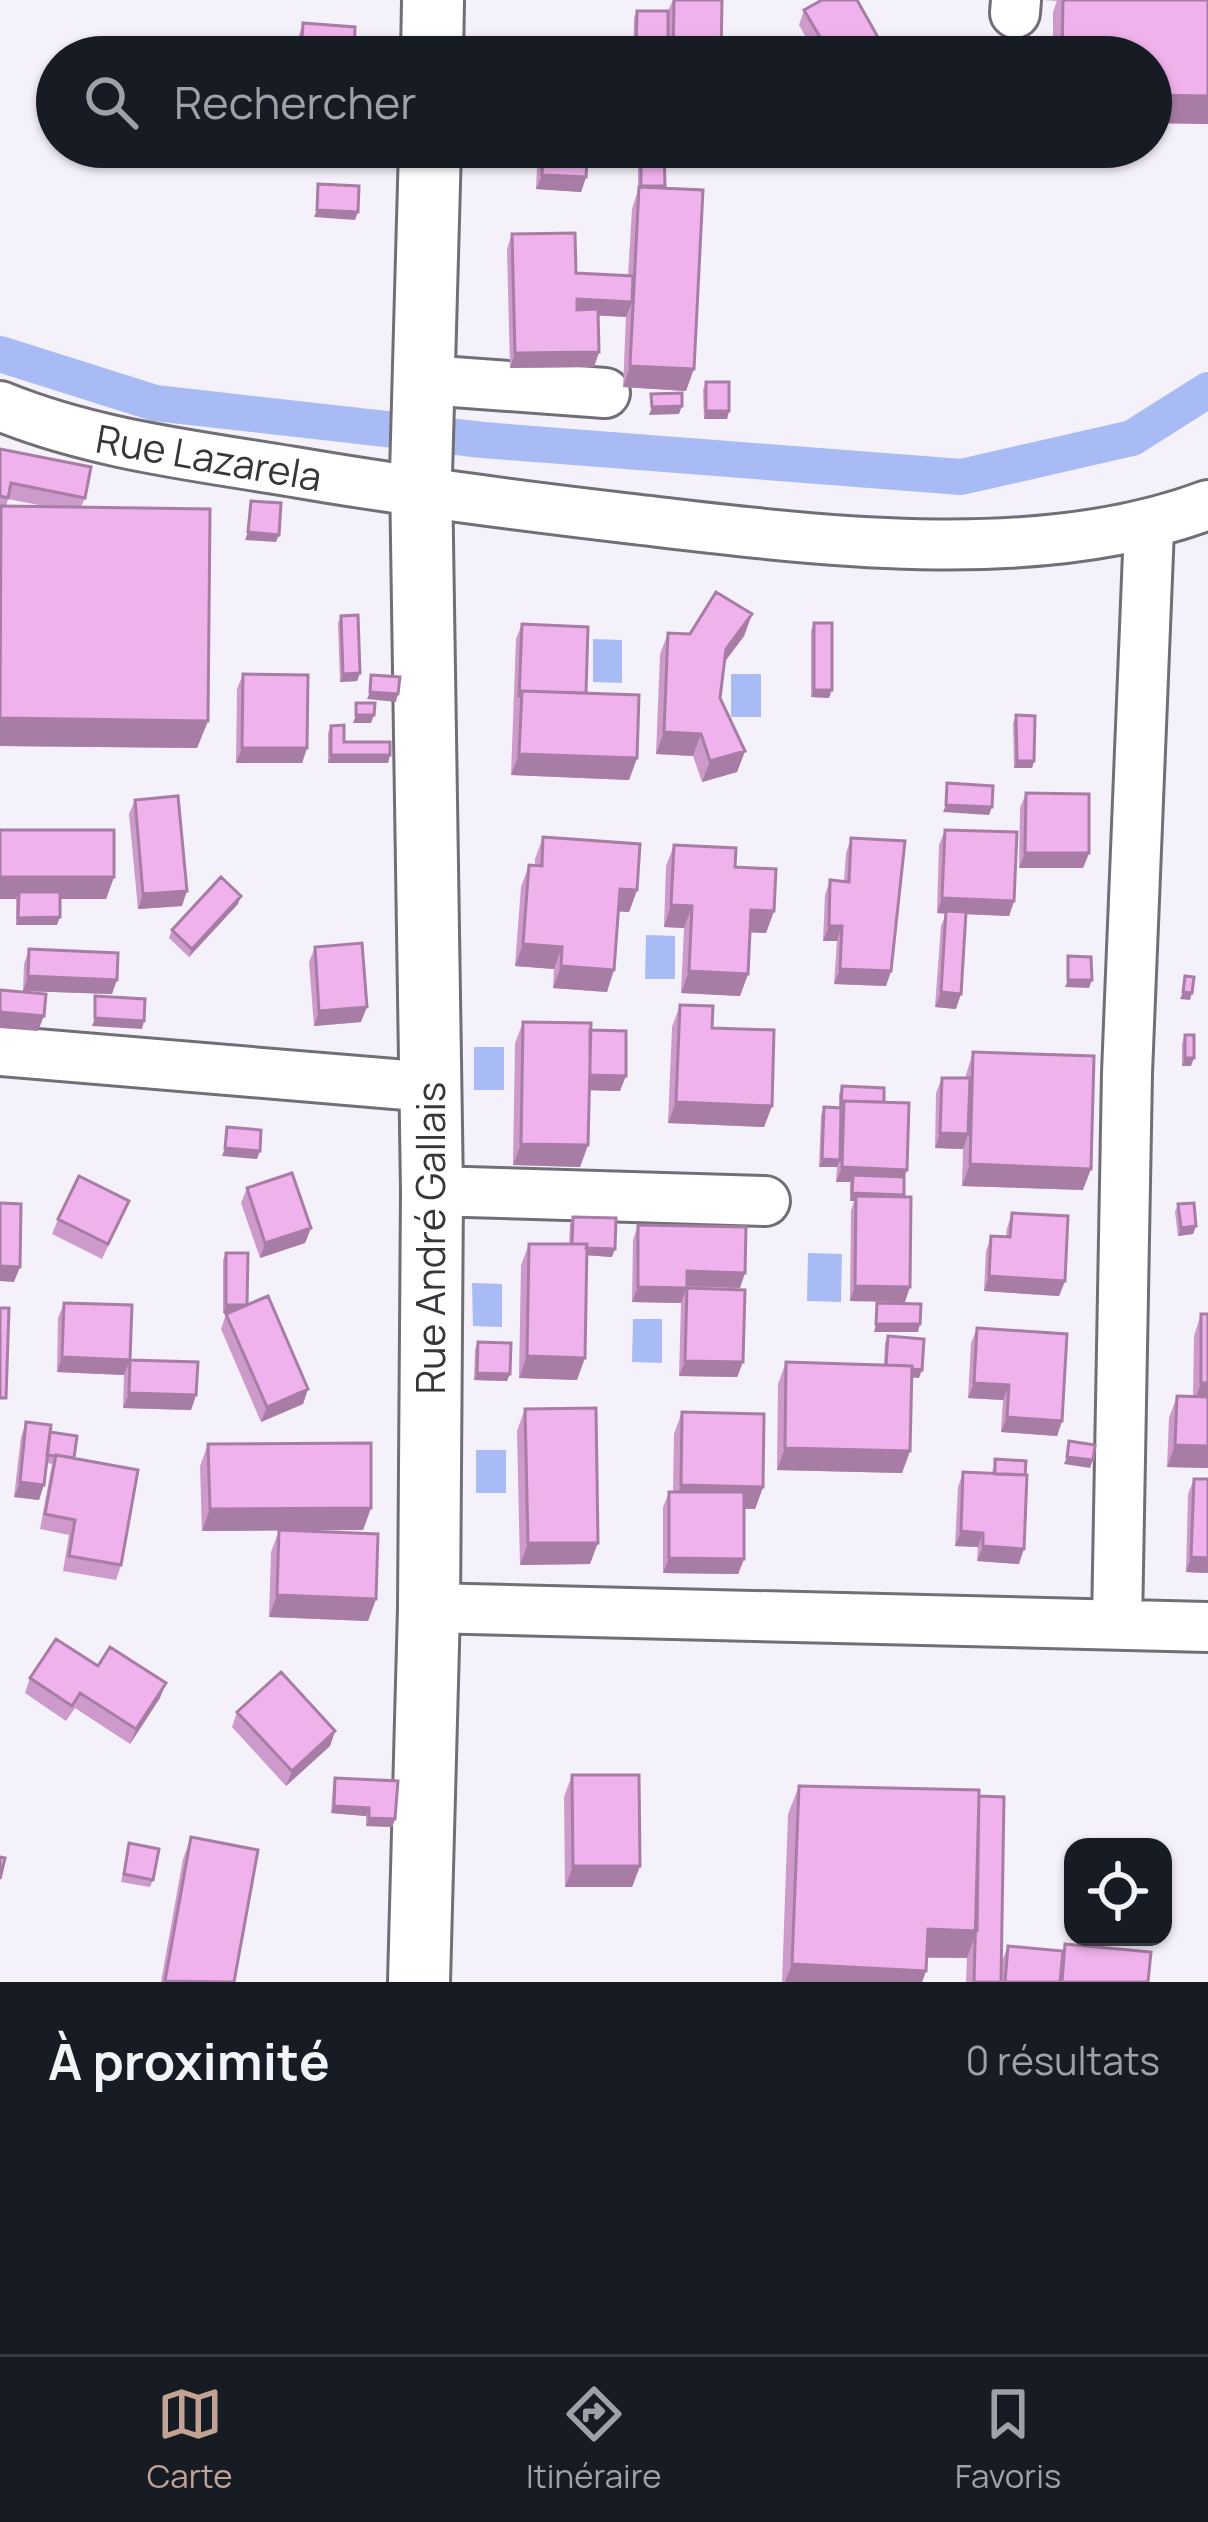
<!DOCTYPE html>
<html lang="fr">
<meta charset="utf-8">
<style>
body{margin:0;font-family:Manrope,sans-serif;background:#20242c;color:#f1f3f6}
.controls{position:absolute;right:36px;bottom:36px;display:grid;overflow:hidden;border-radius:24px;box-shadow:0 3px 9px #0004}
.controls button{width:108px;height:108px;display:grid;place-items:center;padding:0;border:0;border-bottom:3px solid #363941;background:#171b24;color:#f1f3f6;font:60px sans-serif}
.list{margin:0;padding:0;list-style:none}
h2{display:flex;justify-content:space-between;align-items:center;height:156px;margin:0;padding:0 48px;font-size:51px}
h2 small{font-size:39px;font-weight:400;color:#9ea1a6}
.icon{flex:none;width:66px;height:66px;fill:none;stroke:currentColor;stroke-width:2;stroke-linecap:round;stroke-linejoin:round}
.map{position:relative;flex:none;width:1208px;height:1982px;overflow:hidden}
.search{position:absolute;background:#171b24;box-shadow:0 3px 9px #0004;left:36px;right:36px;top:36px;height:132px;display:flex;align-items:center;gap:30px;box-sizing:border-box;padding:0 42px;border-radius:66px;color:#9ea1a6;font-size:45px}
.sheet{height:372px;background:#171b24}
nav{display:flex;justify-content:space-around;align-items:center;box-sizing:border-box;height:168px;border-top:3px solid #363941;background:#171b24;font-size:33px;color:#9ea1a6}
nav a{display:grid;justify-items:center;gap:6px}
nav .on{color:#c1a293}
.map>svg:first-child{display:block}
.water{fill:#a9bbf4}
.lines{fill:none;stroke-linecap:round;stroke-linejoin:round}
.canal{stroke:#a9bbf4;stroke-width:36}
.minor-casing{stroke:#726e75;stroke-width:54}
.major-casing{stroke:#726e75;stroke-width:66}
.minor{stroke:#fff;stroke-width:48}
.major{stroke:#fff;stroke-width:60}
.wall{fill:#ce99cb;fill-rule:evenodd}
.shaded-wall{fill:#a87da5}
.building{fill:#f0b2ec;stroke:#a87da5;stroke-width:3}
.labels{text-anchor:middle;dominant-baseline:central;stroke-width:12;stroke-linejoin:round;paint-order:stroke}
.street-label{font-size:39px;fill:#38363a;stroke:#fff}
</style>
<div class="map">
<svg width="1208" height="1982" viewBox="0 0 1208 1982">
<rect width="100%" height="100%" fill="#f5f1fa"/>
<path class="water" d="M593,639L622,640V683L593,682Z
M731,674H761V717H731Z
M646,935L675,936V979H645Z
M474,1047H504V1090H474Z
M808,1253L842,1254L841,1302L807,1301Z
M472,1283L502,1284V1327L473,1326Z
M633,1319H662V1363L632,1362Z
M476,1450H506V1493H476Z"/>
<g class="lines">
<path class="canal" d="M0,354L155,403L483,440L961,477L1132,438L1208,390"/>
<g class="minor-casing">
<path id="minor" d="M1015,13L1016,0
M426,380L605,393
M0,406C95,445 199,456 300,473C411,492 522,506 633,519C813,540 1036,570 1208,505
M0,1051L430,1087
M432,1191L765,1201
M429,1608L1208,1627
M1117,1624L1127,1073L1149,528"/>
</g>
<g class="major-casing">
<path id="major" d="M432,57L433,0
M419,1982L429,1608L432,1191L421,475L430,147"/>
</g>
<use href="#minor" class="minor"/>
<use href="#major" class="major"/>
</g>
<path class="wall" d="M673,0H722L721,57H665V55H633L634,18L637,11H668Z
M1043,0H1208V124L1151,123V57H1053V12L1057,1Z
M804,10L884,48L881,57H817L799,25Z
M303,23L354,57H297L298,38Z
M538,147H588L586,177L581,192L536,189Z
M640,147L665,186L686,391L623,387L626,317L598,315L599,352L594,367L510,368L507,249L512,234L576,273L628,276L632,209L638,190V152Z
M706,382L729,411L727,419H704L703,390Z
M0,449L85,498L81,507L208,721L197,748L0,746ZM8,499L49,507L6,506Z
M752,614L744,636L724,662L720,698L745,751L737,772L702,782L693,756L656,754L660,654L668,633L690,634Z
M341,616L360,673L357,681L340,682L338,623Z
M814,623L829,698L811,697V631Z
M522,624L586,693L637,758L629,780L511,775L516,639Z
M243,674L307,748L302,763H236L237,689Z
M1016,715L1034,761L1032,768H1014L1013,723Z
M331,726L344,742L390,755L388,763H328V733Z
M1026,793L1089,853L1083,868H1019L1020,808Z
M135,800L182,906L138,909L129,814Z
M0,830L114,877L106,899H60L57,925H16V899H0Z
M945,830L1014,901L1009,916L966,914L956,1009L935,1007L941,926L946,914L937,913L939,845Z
M543,837L637,890L629,912L618,911L607,992L553,988L554,969L515,966L521,887L529,865L535,866V859Z
M851,838L891,971L886,986L834,984L837,941H823L825,895L830,880L844,881L846,853Z
M674,845L735,867L774,911L766,933L750,932L748,974L740,996L681,993L684,928L664,927L666,866Z
M238,904L189,957L169,938L172,930Z
M315,947L361,1022L314,1026L309,962Z
M29,949L112,994L23,991L24,964Z
M680,1005L712,1028L772,1106L764,1127L668,1123L672,1027Z
M523,1022L590,1030L620,1091L589,1090L588,1145L580,1167L513,1165L515,1043Z
M1185,1035L1191,1066H1182V1043Z
M973,1052L1083,1190L962,1186L963,1149L935,1148L936,1093L942,1078H965Z
M842,1086L884,1102L904,1177L905,1302L850,1301L851,1211L854,1201H850V1182H836L837,1167H819L821,1115L824,1107L839,1108V1094Z
M247,1188L311,1228L305,1243L260,1258L241,1203Z
M129,1201L102,1259L52,1234L58,1219Z
M1178,1204L1196,1226L1193,1234L1178,1236L1175,1212Z
M1012,1213L1065,1281L1059,1296L984,1291L986,1251L991,1236H1006L1007,1228Z
M573,1217L612,1257L586,1255L577,1380L519,1378L521,1265L529,1244H569L570,1224Z
M638,1225L740,1288L687,1287L681,1303L632,1302L633,1240Z
M226,1253L247,1305L308,1389L303,1404L261,1422L221,1329L226,1314L230,1313H223V1260Z
M687,1288L743,1362L737,1377L679,1376L681,1303Z
M64,1303L130,1360L196,1395L191,1410L123,1408L124,1375L57,1372L58,1318Z
M1201,1314L1208,1468L1167,1467L1169,1418L1177,1396L1193,1397L1194,1336Z
M977,1328L1062,1421L1057,1436L1001,1432L1003,1400L968,1398L971,1343Z
M888,1336L919,1378L911,1377L910,1451L902,1473L777,1470L778,1384L786,1362L884,1365L885,1343Z
M478,1342L507,1381L474,1380L475,1349Z
M525,1409L590,1564L520,1565L517,1431Z
M682,1412L763,1487L755,1509H744V1559L738,1574L663,1573V1507L669,1492H673L674,1434Z
M26,1422L50,1432L74,1458L121,1565L116,1580L63,1571L69,1535L40,1529L52,1464L47,1463L39,1500L14,1497L21,1437Z
M208,1444L371,1508L363,1530H284L376,1599L368,1621L269,1617L271,1552L279,1530L202,1531L200,1466Z
M995,1459L1019,1564L977,1561L978,1547L955,1546L958,1487L963,1472L992,1473Z
M1194,1479L1208,1573L1186,1572L1188,1494Z
M98,1666L160,1698L130,1744L75,1708L66,1721L25,1693L30,1678Z
M237,1712L335,1731L330,1746L286,1786L232,1727Z
M572,1775L640,1866L632,1887H565L564,1797Z
M335,1778L395,1819L392,1827L366,1826V1816L331,1813L333,1785Z
M799,1786L979,1790L1001,1974L1002,1961L1008,1946L1063,1951L1065,1944L1148,1982H966L967,1958H927L926,1971L922,1982H782L788,1814Z
M191,1837L234,1982H161L183,1859Z
M129,1843L153,1880L150,1887L121,1882Z"/>
<path class="shaded-wall" d="M636,47H668L665,55H633Z
M1151,95L1208,96V124L1151,123Z
M542,175L586,177L581,192L536,189Z
M317,210L358,212L355,220L314,217Z
M577,299L632,302L626,317L571,314Z
M599,352L594,367L510,368L515,353Z
M630,366L694,369L686,391L623,387Z
M682,406L679,414L649,415L652,407Z
M706,411H729L727,419H704Z
M248,532L279,535L276,542L245,540Z
M752,614L744,636L718,671L726,649Z
M360,673L357,681L340,682L343,674Z
M814,690H832L829,698L811,697Z
M370,692L398,694L396,702L367,699Z
M356,715H374L371,723H353Z
M0,718L208,721L197,748L0,746Z
M664,732L701,734L693,756L656,754Z
M242,748H307L302,763H236Z
M745,751L737,772L702,782L710,761Z
M519,754L637,758L629,780L511,775Z
M331,755H390L388,763H328Z
M1017,761H1034L1032,768H1014Z
M946,805L992,807L989,815L943,812Z
M1025,853H1089L1083,868H1019Z
M0,877H114L106,899H19V892L16,899H0Z
M620,889L637,890L629,912L612,911Z
M187,891L182,906L138,909L143,894Z
M241,896L238,904L189,957L192,949Z
M942,898L1014,901L1009,916L937,913Z
M671,905L692,906L684,928L664,927Z
M751,910L774,911L766,933L743,932Z
M60,917L57,925H16L18,918Z
M829,926H842L837,941H823Z
M523,944L562,947L554,969L515,966Z
M561,966L614,970L607,992L553,988Z
M840,969L891,971L886,986L834,984Z
M689,971L748,974L740,996L681,993Z
M28,976L117,980L112,994L23,991Z
M1068,980H1092L1089,988L1065,987Z
M941,992L961,994L956,1009L935,1007Z
M1183,992L1192,993L1190,1000L1180,999Z
M367,1007L361,1022L314,1026L319,1011Z
M0,1012L44,1016L38,1031L0,1028Z
M95,1018L144,1021L142,1029L92,1026Z
M1185,1058H1194L1191,1066H1182Z
M587,1075L626,1076L620,1091L582,1090Z
M676,1102L772,1106L764,1127L668,1123Z
M940,1133L968,1134L963,1149L935,1148Z
M521,1144L588,1145L580,1167L513,1165Z
M225,1148L260,1151L257,1159L222,1156Z
M822,1159L840,1160L837,1167H819Z
M970,1164L1091,1169L1083,1190L962,1186Z
M842,1167L907,1170L902,1185L853,1175L850,1182H836Z
M852,1193L904,1195L901,1203L856,1196L854,1201H850Z
M1196,1226L1193,1234L1178,1236L1181,1228Z
M311,1228L305,1243L260,1258L265,1243Z
M572,1247L615,1249L612,1257L569,1254Z
M0,1266L20,1267L14,1282L0,1281Z
M687,1271L745,1273L740,1288L681,1286Z
M989,1276L1065,1281L1059,1296L984,1291Z
M855,1286L910,1287L905,1302L850,1301Z
M638,1287L687,1288L681,1303L632,1302Z
M226,1305H247L245,1313H223Z
M876,1324H920L918,1332H874Z
M527,1356L585,1358L577,1380L519,1378Z
M62,1357L130,1360L124,1375L57,1372Z
M685,1361L743,1362L737,1377L679,1376Z
M886,1366L922,1370L919,1378L883,1374Z
M477,1373L510,1374L507,1381L474,1380Z
M974,1383L1009,1385L1003,1400L968,1398Z
M1201,1383H1208V1405H1193Z
M308,1389L303,1404L261,1422L267,1407Z
M129,1393L196,1395L191,1410L123,1408Z
M1007,1417L1062,1421L1057,1436L1001,1432Z
M1175,1445L1208,1446V1468L1167,1467Z
M785,1448L910,1451L902,1473L777,1470Z
M1067,1457L1093,1460L1090,1468L1064,1464Z
M20,1482L44,1485L39,1500L14,1497Z
M681,1485L763,1487L755,1509L673,1507Z
M371,1508L363,1530L202,1531L210,1509Z
M961,1531L983,1533L978,1547L955,1546Z
M528,1543H598L590,1564L520,1565Z
M983,1546L1024,1549L1019,1564L977,1561Z
M1191,1557L1208,1558V1573L1186,1572Z
M669,1558L744,1559L738,1574L663,1573Z
M277,1595L376,1599L368,1621L269,1617Z
M166,1683L160,1698L130,1744L136,1729Z
M335,1731L330,1746L286,1786L292,1771Z
M334,1806L369,1808L366,1816L331,1813Z
M369,1818L395,1819L392,1827L366,1826Z
M573,1866H640L632,1887H565Z
M928,1929L977,1931L967,1958L918,1957Z
M792,1964L926,1971L922,1982H785Z"/>
<path class="building" d="M674,0H722L721,57H673Z
M822,0H857L884,48L869,57H832L804,10Z
M1063,0H1208V96L1151,95V57H1062Z
M637,11H668V47H636Z
M303,23L355,27L354,57H301Z
M543,147H588L586,177L542,175Z
M641,147H664L665,186H641Z
M318,184L359,186L358,212L317,210Z
M639,187L703,190L694,369L630,366Z
M575,233L576,273L633,276L632,302L577,299V310L598,309L599,352L515,353L512,234Z
M706,382H729V411H706Z
M682,393V406L652,407L651,394Z
M0,449L91,467L85,498L11,483L8,498L0,496Z
M251,501L281,503L279,535L248,532Z
M1,506L210,509L208,721L0,718Z
M716,592L752,614L726,649L720,698L745,751L710,761L701,734L664,732L668,633L690,634Z
M358,615L360,673L343,674L341,616Z
M814,623H832V690H814Z
M522,624L588,627L586,693L522,691L519,697Z
M243,674L308,675L307,748H242Z
M371,675L400,677L398,694L370,692Z
M522,691L639,695L637,758L519,754Z
M356,703H375L374,715H356Z
M1016,715L1035,716L1034,761H1017Z
M344,725V742H390V755H331V726Z
M947,783L993,786L992,807L946,805Z
M1026,793L1089,794V853H1025Z
M178,796L187,891L143,894L135,800Z
M0,830H114V877H0Z
M945,830L1017,832L1014,901L942,898Z
M543,837L640,844L637,890L620,889L614,970L561,966L562,947L523,944L529,865L542,866Z
M851,838L905,841L891,971L840,969L842,926H829L830,880L849,882Z
M674,845L736,848L735,867L776,869L774,911L751,910L748,974L689,971L692,906L671,905Z
M221,877L241,896L192,949L172,930Z
M19,892H60V917L18,918Z
M946,911L966,912L961,994L941,992Z
M362,943L367,1007L319,1011L315,947Z
M29,949L118,953L117,980L28,976Z
M1068,956L1091,957L1092,980H1068Z
M1185,976L1194,977L1192,993L1183,992Z
M0,990L46,994L44,1016L0,1012Z
M95,996L145,999L144,1021L95,1018Z
M680,1005L713,1006L712,1028L774,1030L772,1106L676,1102Z
M523,1022L591,1023L588,1145L521,1144Z
M590,1030L626,1031V1076L590,1075Z
M1185,1035H1194V1058H1185Z
M973,1052L1094,1056L1091,1169L970,1164Z
M942,1078H970L968,1134L940,1133Z
M842,1086L884,1088V1102L844,1101L841,1108Z
M844,1101L909,1103L907,1170L842,1167Z
M824,1107L841,1108L840,1160L822,1159Z
M227,1127L261,1130L260,1151L225,1148Z
M292,1173L311,1228L265,1243L247,1188Z
M853,1175L904,1177V1195L852,1193Z
M79,1176L129,1201L108,1244L58,1219Z
M856,1196L911,1197L910,1287L855,1286Z
M0,1203L21,1204L20,1267L0,1266Z
M1194,1203L1196,1226L1181,1228L1178,1204Z
M1012,1213L1068,1216L1065,1281L989,1276L991,1236L1010,1237Z
M573,1217L616,1218L615,1249L586,1248L587,1244H572Z
M638,1225L746,1227L745,1273L687,1271V1288L638,1287Z
M529,1244H587L585,1358L527,1356Z
M226,1253H248L247,1305H226Z
M687,1288L745,1290L743,1362L685,1361Z
M268,1296L308,1389L267,1407L226,1314Z
M64,1303L132,1305L130,1360L198,1362L196,1395L129,1393L130,1360L62,1357Z
M877,1303L921,1304L920,1324H876Z
M0,1308H9L6,1398H0Z
M1201,1314H1208V1383H1201Z
M977,1328L1067,1334L1062,1421L1007,1417L1009,1385L974,1383Z
M888,1336L924,1339L922,1370L912,1369V1366L886,1365Z
M478,1342L511,1343L510,1374L477,1373Z
M786,1362L912,1366L910,1451L785,1448Z
M1177,1396L1208,1397V1446L1175,1445Z
M596,1408L598,1543H528L525,1409Z
M682,1412L764,1414L763,1487L681,1485Z
M26,1422L51,1425L44,1485L20,1482Z
M50,1432L77,1436L74,1458L56,1455L55,1456L47,1455Z
M1069,1441L1095,1445L1093,1460L1067,1457Z
M371,1443V1508L210,1509L208,1444Z
M56,1455L138,1470L121,1565L69,1556L75,1520L45,1514Z
M995,1459L1026,1461L1025,1475L995,1474Z
M963,1472L1027,1475L1024,1549L983,1546V1533L961,1531Z
M1194,1479H1208V1558L1191,1557Z
M669,1492H744V1559L669,1558Z
M279,1530L378,1534L376,1599L277,1595Z
M56,1639L98,1666L110,1647L166,1683L136,1729L80,1693L72,1706L30,1678Z
M281,1672L335,1731L292,1771L237,1712Z
M572,1775H639L640,1866H573Z
M335,1778L398,1781L395,1819L369,1818V1808L334,1806Z
M799,1786L979,1790L977,1931L928,1929L926,1971L792,1964Z
M979,1796L1004,1797L1001,1982H974Z
M191,1837L258,1850L234,1982L165,1981Z
M129,1843L159,1849L153,1880L124,1874Z
M0,1857L5,1858L0,1879Z
M1065,1944L1151,1952L1148,1982H1062Z
M1008,1946L1063,1951L1060,1982H1005Z"/>
<g class="labels">
<g class="street-label">
<text transform="translate(209 457) rotate(10)">Rue Lazarela</text>
<text transform="translate(430 1238) rotate(-90)">Rue André Gallais</text>
</g>
</g>
</svg>
<div class="controls">
<button><svg class="icon" aria-label="locate" viewBox="0 0 24 24"><circle cx="12" cy="12" r="6"/><path d="M12 2v4M12 18v4M2 12h4M18 12h4"/></svg></button>
</div>
<div class="search"><svg class="icon" aria-label="search" viewBox="0 0 24 24"><circle cx="10" cy="10" r="6"/><path d="M15 15l6 6"/></svg>Rechercher</div>
</div>
<section class="sheet">
<h2>À proximité<small>0 résultats</small></h2>
<ul class="list">
</ul>
</section>
<nav>
<a class="on"><svg class="icon" aria-label="map" viewBox="0 0 24 24"><path d="M3 6l6-2 6 2 6-2v14l-6 2-6-2-6 2zM9 4v14M15 6v14"/></svg>Carte</a>
<a><svg class="icon" aria-label="directions" viewBox="0 0 24 24"><path d="M12 3l9 9-9 9-9-9zM9 14v-3h6M13 9l2 2-2 2"/></svg>Itinéraire</a>
<a><svg class="icon" aria-label="saved" viewBox="0 0 24 24"><path d="M7 4h10v16l-5-4-5 4z"/></svg>Favoris</a>
</nav>
